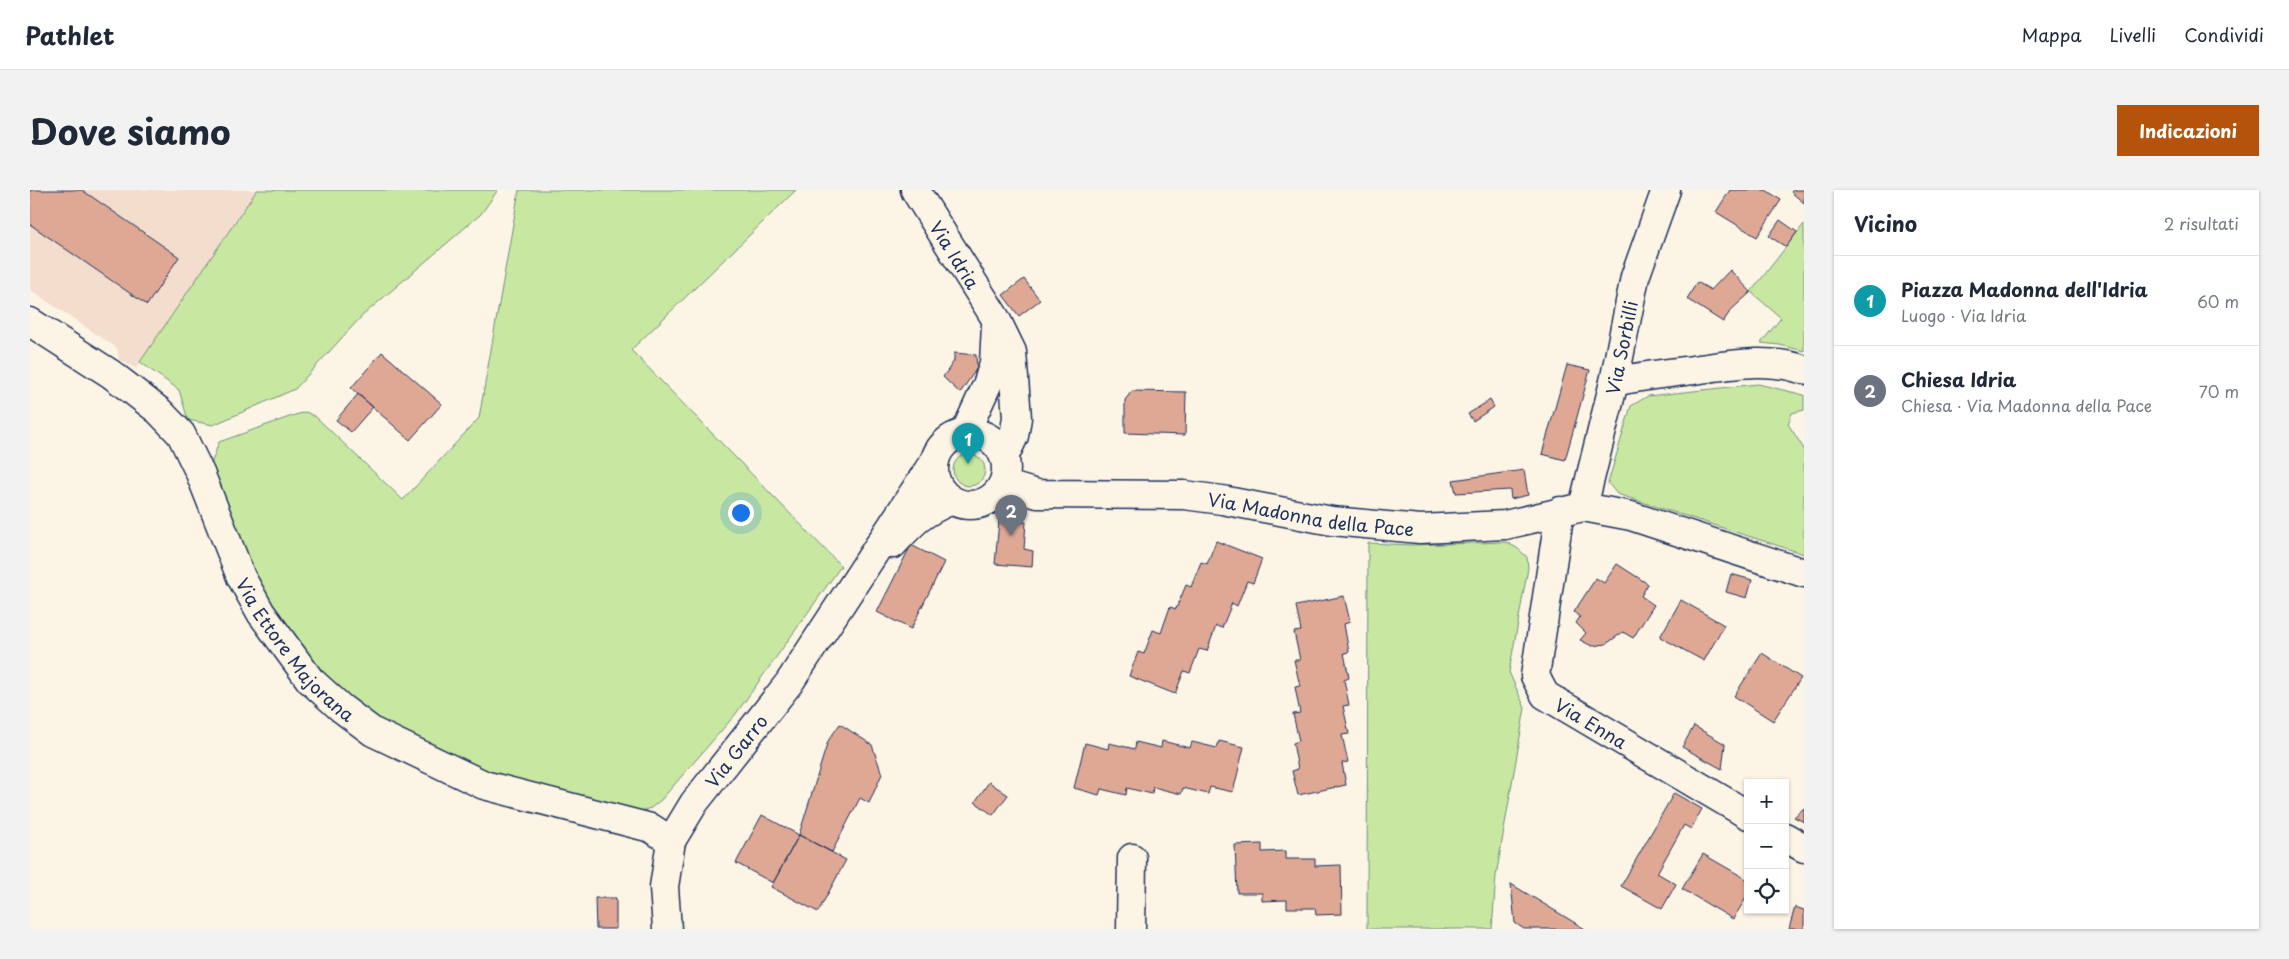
<!DOCTYPE html>
<html lang="it">
<meta charset="utf-8">
<style>
body{margin:0;font-family:"Playpen Sans",sans-serif;background:#f2f2f3;color:#1f2937}
.controls{position:absolute;right:15px;bottom:15px;display:grid;overflow:hidden;border-radius:0px;box-shadow:0 1px 4px #0004}
.controls button{width:45px;height:45px;display:grid;place-items:center;padding:0;border:0;border-bottom:1px solid #e0e1e3;background:#fff;color:#1f2937;font:25px sans-serif}
.you{position:absolute;left:710px;top:322px;width:18px;height:18px;margin:-12px;border:4px solid #fff;border-radius:50%;background:#1a73e8;box-shadow:0 0 0 8px #1a73e833}
.badge{display:grid;place-items:center;width:32px;height:32px;border-radius:50%;background:#b45309;color:#fff;font-size:16px;font-weight:700}
.pin{position:absolute;translate:-50% -41px;filter:drop-shadow(0 1px 2px #0008)}
.pin::after{content:'';position:absolute;top:26px;width:18px;height:15px;background:inherit;clip-path:polygon(0 0,100% 0,50% 100%)}
.list{margin:0;padding:0;list-style:none}
h2{display:flex;justify-content:space-between;align-items:center;height:65px;margin:0;padding:0 20px;font-size:21px}
h2 small{font-size:16px;font-weight:400;color:#747a83}
.list li{display:grid;grid-template-columns:32px 1fr auto;gap:15px;align-items:center;box-sizing:border-box;height:90px;padding:0 20px;border-top:1px solid #e0e1e3}
.list b{display:block;font-size:19px;white-space:nowrap}
.list p{margin:0;font-size:16px;white-space:nowrap;color:#747a83}
.list em{font-size:16px;font-style:normal;color:#747a83}
.icon{flex:none;width:28px;height:28px;fill:none;stroke:currentColor;stroke-width:2;stroke-linecap:round;stroke-linejoin:round}
.map{position:relative;flex:none;width:1774px;height:739px;overflow:hidden;border-radius:0px}
header{display:flex;align-items:center;gap:30px;box-sizing:border-box;height:70px;padding:0 25px;background:#fff;border-bottom:1px solid #e0e1e3}
header strong{font-size:24px}
nav{display:flex;gap:28px;margin-inline-start:auto;font-size:18px}
.intro{display:flex;align-items:center;justify-content:space-between;box-sizing:border-box;height:120px;padding:0 30px}
h1{margin:0;font-size:35px}
.button{padding:12px 22px;border-radius:0px;background:#b45309;color:#fff;font-size:18px;font-weight:700}
main{display:flex;gap:30px;padding:0 30px}
aside{flex:1;background:#fff;border-radius:0px;box-shadow:0 1px 4px #0004}
.map>svg:first-child{display:block}
.built{fill:#f3decd}
.green{fill:#c8e8a1;stroke:#728c80}
.building{fill:#dfa895;stroke:#1b2f5e}
.lines{fill:none;stroke-linecap:round;stroke-linejoin:round}
.street-casing{stroke:#1b2f5e;stroke-width:31}
.street{stroke:#fcf5e5;stroke-width:28}
.labels{text-anchor:middle;dominant-baseline:central;stroke-width:5;stroke-linejoin:round;paint-order:stroke}
.street-label{font-size:18px;fill:#1b2f5e;stroke:#fcf5e5}
</style>
<header>
<strong>Pathlet</strong>
<nav><a>Mappa</a><a>Livelli</a><a>Condividi</a></nav>
</header>
<div class="intro"><h1>Dove siamo</h1><a class="button">Indicazioni</a></div>
<main>
<div class="map">
<svg width="1774" height="739" viewBox="0 0 1774 739">
<rect width="100%" height="100%" fill="#fcf5e5"/>
<filter id="ink" filterUnits="userSpaceOnUse"><feTurbulence type="fractalNoise" baseFrequency=".02" numOctaves="2"/><feDisplacementMap in="SourceGraphic" scale="10" xChannelSelector="R" yChannelSelector="G"/><feConvolveMatrix kernelMatrix="1 2 1 2 8 2 1 2 1" color-interpolation-filters="sRGB"/></filter>
<g filter="url(#ink)">
<path class="built" d="M0,0H227L106,179L89,169L87,158L0,100Z"/>
<path class="green" d="M227,0H468L451,24L332,126L265,199L183,235L158,230L149,200L110,172Z
M489,0H766L601,160L811,376L705,525L631,610L621,618L610,621L475,592L333,522L282,477L232,402L180,277L189,252L265,225L276,222L286,227L373,310L449,228Z
M1774,34V161L1750,155L1731,153L1751,128L1721,102Z
M1728,194L1774,205V220L1762,223L1758,234L1774,259V364L1587,304L1578,293L1601,216L1618,206Z
M923 280a16 16 0 1 1 32 0a16 16 0 1 1-32 0Z
M1476,352L1487,358L1497,367L1498,378L1479,482L1495,518L1466,686L1462,739H1337L1338,353L1380,355Z"/>
<path class="building" d="M0,0H52L149,67L117,115L1,35L0,36Z
M1700,0H1736L1751,10L1727,47L1686,22Z
M1763,0H1774V13L1761,2Z
M1750,30L1767,42L1756,57L1739,46Z
M1700,80L1721,102L1701,120L1693,132L1657,109L1667,92L1681,100Z
M994,89L1010,110L989,126L973,105Z
M352,162L412,214L380,250L321,198Z
M924,163L946,165L947,178L930,203L913,187L924,171Z
M1537,175L1560,180L1535,270L1512,264Z
M1102,201L1156,202L1155,245L1095,243V210Z
M328,204L343,217L321,242L306,230Z
M1460,210L1464,217L1443,231L1438,224Z
M1494,280L1498,305L1481,309L1480,300L1426,303L1423,290Z
M969,331L996,332L994,359L1003,361L1002,377L965,374Z
M1186,351L1232,369L1223,393L1217,391L1207,416L1202,413L1192,438L1186,436L1177,461L1169,459L1160,483L1154,481L1145,504L1099,486L1108,462L1114,464L1123,440L1131,443L1140,417L1146,419L1156,395L1161,397L1171,372L1177,374Z
M881,355L914,372L881,439L847,422Z
M1587,374L1618,394L1611,406L1624,415L1603,448L1593,442L1576,454L1562,456L1550,450L1556,443L1546,433L1550,427L1544,422L1566,388L1574,393Z
M1701,384L1722,390L1717,408L1696,402Z
M1314,406L1320,432L1314,434L1319,462L1314,463L1319,488L1314,490L1319,515L1313,516L1319,544L1312,545L1318,572L1312,573L1316,595L1268,605L1262,581L1268,579L1263,553L1269,551L1263,524L1270,523L1265,497L1270,496L1264,470H1270L1264,442L1271,441L1266,416Z
M1651,410L1694,435L1674,471L1630,447Z
M1732,463L1771,488L1743,531L1704,506Z
M810,534L842,555L852,584L839,613L830,608L802,662L769,645L798,551Z
M1664,536L1695,554L1692,579L1652,557Z
M1132,551L1160,558L1162,552L1187,558L1189,551L1214,557L1203,602L1180,597L1178,604L1153,598L1151,604L1123,597L1122,604L1097,598L1096,605L1071,599L1069,605L1044,598L1055,553L1078,559L1079,553L1105,559L1106,552L1131,558Z
M959,592L978,605L963,625L945,612Z
M1644,603L1672,619L1661,639L1654,635L1627,683L1646,694L1632,719L1591,696Z
M1774,618V632L1764,627Z
M732,625L769,645L743,693L706,673Z
M769,645L816,670L788,722L741,697Z
M1232,654V662L1256,661V669H1285V676L1311,675L1312,724L1286,725L1285,718H1257V710L1232,711V703H1207L1205,655Z
M1673,664L1718,690V705L1703,729L1652,699Z
M1481,694L1555,739H1494L1485,733Z
M565,708H586V739H566Z
M1765,717L1774,720V739H1759Z"/>
<g class="lines">
<g class="street-casing">
<g id="street">
<path id="s1" d="M885,0L966,129L982,162L987,228L984,246L974,267"/>
<path id="s2" d="M0,132L81,184L129,221L151,244L170,283L211,387L231,423L280,490L311,518L343,542L454,595L621,638L641,651"/>
<path d="M1584,192C1610,186 1637,183 1663,180C1700,175 1738,167 1774,180"/>
<path d="M935,243L957,195L964,173L966,135"/>
<circle cx="940" cy="279" r="36"/>
<path id="s3" d="M973,294L1007,304L1154,305L1192,310L1302,331L1390,339L1475,335L1553,317L1601,326L1774,383"/>
<path id="s4" d="M1553,317L1584,192L1605,87L1636,0"/>
<path id="s5" d="M1530,321L1505,486L1515,505L1718,625"/>
<path d="M863,354C884,331 893,322 922,310"/>
<path d="M1755,647L1774,658"/>
<path id="s6" d="M637,739L634,697L641,651L664,613L759,493L905,270"/>
<path d="M1101,739L1102,668"/>
</g>
</g>
<use href="#street" class="street"/>
</g>
</g>
<g class="labels">
<g class="street-label">
<text stroke="none"><textPath href="#s1" startOffset="76">Via Idria</textPath></text>
<text stroke="none"><textPath href="#s4" startOffset="164">Via Sorbilli</textPath></text>
<text stroke="none"><textPath href="#s3" startOffset="311">Via Madonna della Pace</textPath></text>
<text stroke="none"><textPath href="#s2" startOffset="435">Via Ettore Majorana</textPath></text>
<text stroke="none"><textPath href="#s5" startOffset="242">Via Enna</textPath></text>
<text stroke="none"><textPath href="#s6" startOffset="200">Via Garro</textPath></text>
</g>
</g>
</svg>
<div class="controls">
<button>+</button>
<button>−</button>
<button><svg class="icon" aria-label="locate" viewBox="0 0 24 24"><circle cx="12" cy="12" r="6"/><path d="M12 2v4M12 18v4M2 12h4M18 12h4"/></svg></button>
</div>
<div class="you"></div>
<div class="pin badge" style="left:938px;top:274px;background:#0f9aa8">1</div>
<div class="pin badge" style="left:981px;top:346px;background:#6b7280">2</div>
</div>
<aside>
<h2>Vicino<small>2 risultati</small></h2>
<ul class="list">
<li><span class="badge" style="background:#0f9aa8">1</span><div><b>Piazza Madonna dell'Idria</b><p>Luogo · Via Idria</p></div><em>60 m</em></li>
<li><span class="badge" style="background:#6b7280">2</span><div><b>Chiesa Idria</b><p>Chiesa · Via Madonna della Pace</p></div><em>70 m</em></li>
</ul>
</aside>
</main>
